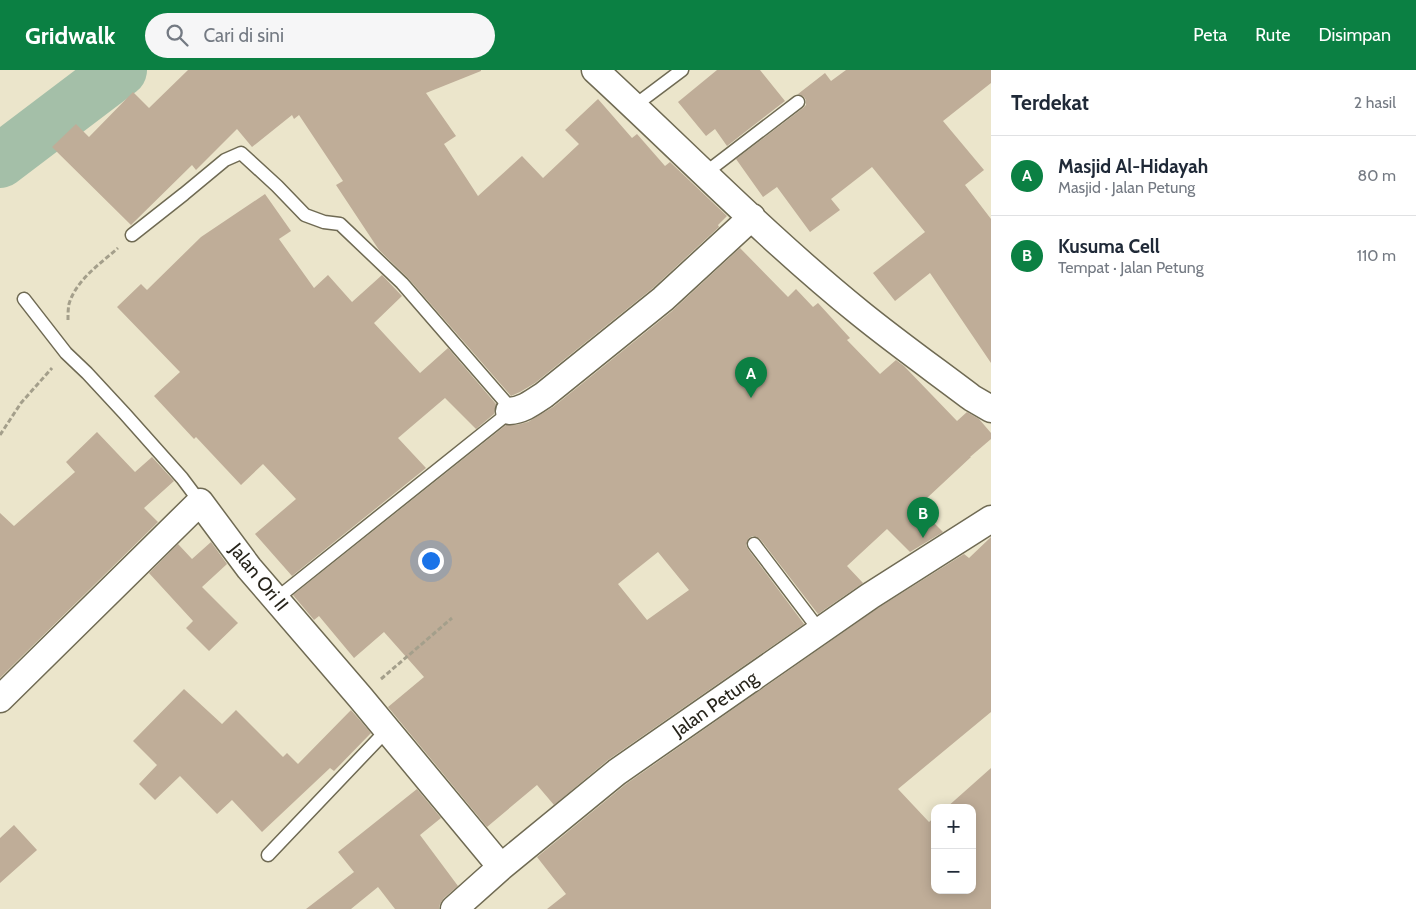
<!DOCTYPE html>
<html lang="id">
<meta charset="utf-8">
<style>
body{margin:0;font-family:Cabin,sans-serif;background:#f6f6f7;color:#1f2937}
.controls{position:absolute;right:15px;bottom:15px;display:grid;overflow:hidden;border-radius:10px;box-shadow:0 2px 12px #0003}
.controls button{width:45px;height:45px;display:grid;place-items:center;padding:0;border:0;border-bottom:1px solid #e0e1e3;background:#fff;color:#1f2937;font:25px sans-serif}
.you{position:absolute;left:430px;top:490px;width:18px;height:18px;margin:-12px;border:4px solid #fff;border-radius:50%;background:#1a73e8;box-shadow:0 0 0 8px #1a73e833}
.badge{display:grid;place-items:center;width:32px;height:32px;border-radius:50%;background:#0b8043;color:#fff;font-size:16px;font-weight:700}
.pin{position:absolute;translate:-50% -41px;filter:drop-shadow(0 1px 2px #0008)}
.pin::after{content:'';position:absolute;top:26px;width:18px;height:15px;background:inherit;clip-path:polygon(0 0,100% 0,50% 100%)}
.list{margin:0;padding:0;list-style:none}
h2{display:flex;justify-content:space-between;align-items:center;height:65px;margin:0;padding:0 20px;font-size:21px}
h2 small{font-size:16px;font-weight:400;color:#747a83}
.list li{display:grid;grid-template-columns:32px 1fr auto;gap:15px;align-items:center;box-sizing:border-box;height:80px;padding:0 20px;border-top:1px solid #e0e1e3}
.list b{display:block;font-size:19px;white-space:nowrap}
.list p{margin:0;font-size:16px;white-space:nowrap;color:#747a83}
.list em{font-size:16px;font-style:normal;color:#747a83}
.icon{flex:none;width:28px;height:28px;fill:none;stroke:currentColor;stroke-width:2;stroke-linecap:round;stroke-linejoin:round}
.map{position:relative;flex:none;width:991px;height:839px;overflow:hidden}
header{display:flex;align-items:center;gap:30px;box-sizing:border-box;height:70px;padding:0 25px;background:#0b8043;color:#fff}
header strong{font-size:24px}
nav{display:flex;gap:28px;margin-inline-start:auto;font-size:18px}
.search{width:350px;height:45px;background:#f6f6f7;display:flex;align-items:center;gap:12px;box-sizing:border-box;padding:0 18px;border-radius:28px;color:#747a83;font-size:19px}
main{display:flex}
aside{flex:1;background:#fff}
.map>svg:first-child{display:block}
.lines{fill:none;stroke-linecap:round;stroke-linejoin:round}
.river{stroke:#a4bfa8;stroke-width:54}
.building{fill:#bfad98;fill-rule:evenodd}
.service-casing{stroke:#6f6a53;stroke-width:15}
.minor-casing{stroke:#6f6a53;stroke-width:29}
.path{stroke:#a49f8b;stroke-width:3;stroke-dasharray:5 2.5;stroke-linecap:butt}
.service{stroke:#fff;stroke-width:12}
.minor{stroke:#fff;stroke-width:26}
.labels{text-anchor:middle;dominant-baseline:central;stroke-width:4.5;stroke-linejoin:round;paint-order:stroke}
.street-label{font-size:19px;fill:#27241b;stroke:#fff}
</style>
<header>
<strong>Gridwalk</strong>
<div class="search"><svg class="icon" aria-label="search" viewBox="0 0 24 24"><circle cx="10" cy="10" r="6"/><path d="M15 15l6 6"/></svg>Cari di sini</div>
<nav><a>Peta</a><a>Rute</a><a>Disimpan</a></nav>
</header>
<main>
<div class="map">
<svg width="991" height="839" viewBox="0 0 991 839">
<rect width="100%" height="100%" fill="#ebe5cb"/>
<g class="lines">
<path class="river" d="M0,91L120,0"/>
</g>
<path class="building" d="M188,0H481V1L426,23L456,66L444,74L478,126L522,86L543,108L579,74L565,60L598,29L632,68L637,64L665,96L670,92L727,146L718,155L719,157L653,218L535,313L520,322L511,326L408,208L379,180L336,115L343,111L299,45L294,49L292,45L252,77L237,59L196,100L192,95L131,155L52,77L76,54L89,67L133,22L149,38Z
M717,0H760L785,31L727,76L715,59L706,66L678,32Z
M846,0H991V13L943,51L984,100L965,115L991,149V293L930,203L895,231L873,203L925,162L872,97L831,129L840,140L810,162L777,117L763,127L736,89L803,38L806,35V30L804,27L798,24L825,3L831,11Z
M265,124L291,161L279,169L314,218L328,205L352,232L382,205L402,226L374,253L420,303L448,278L496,334L494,344L476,359L445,328L398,368L426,398L292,506L255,464L296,429L263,394L241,415L196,367L194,369L154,326L180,302L117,237L141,214L147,220L201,167Z
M740,178L788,227L796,219L813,237L818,233L850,268L847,270L880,304L896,290L904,296L957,351L967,342L979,349L991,363V369L970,387H971L927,428L934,435L925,444L943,462L910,482L887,459L847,496L863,513L818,544L760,469L753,466L749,468L746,475L748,479L804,554L608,690L554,735L537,715L487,757L388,637L424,607L384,562L354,588L319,546L314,550L293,525L506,355H516L528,352L553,337L672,241ZM658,482L689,520L647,550L618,514Z
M97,362L135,402L152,387L174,411L144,438L158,452L0,608V443L14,456L75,402L66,392Z
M991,467V642L898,719L929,752L935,747V820H972V738H946L991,698V839H547L566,824L537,787L626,714L878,538L964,484L969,488Z
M211,472L227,494L202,517L238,553L209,581L186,558L193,551L149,503L178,474L192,489Z
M184,619L222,654L236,640L283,687L287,683L298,694L351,640L371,663L334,701L330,698L262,762L232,730L217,744L180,706L155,730L139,714L157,695L133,671Z
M417,719L441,748L420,765L458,816L444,828L440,834L439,839H395L378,817L351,839H306L354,802L338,782Z
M14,755L37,780L0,813V768Z"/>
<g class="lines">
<g class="service-casing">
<path id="service" d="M634,36L682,0
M704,104L798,32
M132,165L184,124L225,90L241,83L277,116L305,145L324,152L340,154L402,213L507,334L509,341L506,345L276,529
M24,229L66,283L87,303L125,344L182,408L200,432
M754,474L820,561
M268,785L387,660"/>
</g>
<g class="minor-casing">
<path id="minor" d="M595,0C683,81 767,168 860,243C897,273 935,300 972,328L991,339
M509,341C523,340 532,333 544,325L663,229L752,147
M0,629L200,432L249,498L360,627L501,797
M454,839L501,797L617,702L870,526L991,449"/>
</g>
<path class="path" d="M68,250C68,245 68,239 69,234C76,210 100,194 118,178
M0,365L21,333L52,298
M381,609L452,548"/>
<use href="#service" class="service"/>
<use href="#minor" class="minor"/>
</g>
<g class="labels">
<g class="street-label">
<text transform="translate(259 507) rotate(51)">Jalan Ori II</text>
<text transform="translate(715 634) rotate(-35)">Jalan Petung</text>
</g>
</g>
</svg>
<div class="controls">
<button>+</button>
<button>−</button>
</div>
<div class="you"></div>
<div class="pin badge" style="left:751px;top:328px">A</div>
<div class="pin badge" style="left:923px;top:468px">B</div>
</div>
<aside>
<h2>Terdekat<small>2 hasil</small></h2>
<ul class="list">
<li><span class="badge">A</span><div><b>Masjid Al-Hidayah</b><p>Masjid · Jalan Petung</p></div><em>80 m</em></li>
<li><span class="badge">B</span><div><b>Kusuma Cell</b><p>Tempat · Jalan Petung</p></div><em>110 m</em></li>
</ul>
</aside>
</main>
